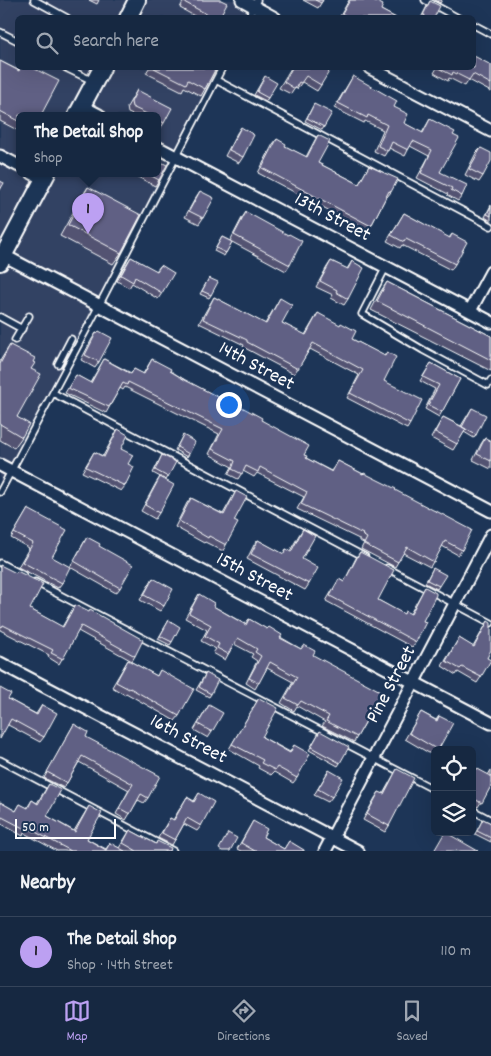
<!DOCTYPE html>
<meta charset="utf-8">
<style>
body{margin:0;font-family:Dekko,sans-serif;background:#1f3048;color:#f1f3f6}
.controls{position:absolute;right:15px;bottom:15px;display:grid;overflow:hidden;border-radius:8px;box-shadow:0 5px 20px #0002}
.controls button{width:45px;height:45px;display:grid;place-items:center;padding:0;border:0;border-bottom:1px solid #35445a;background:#162841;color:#f1f3f6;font:25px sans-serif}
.scale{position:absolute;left:15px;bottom:12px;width:101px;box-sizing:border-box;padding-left:5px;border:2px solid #fff;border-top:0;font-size:14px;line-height:18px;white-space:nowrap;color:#fff;-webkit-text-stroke:4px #1d3557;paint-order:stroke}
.you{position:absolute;left:228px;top:404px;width:18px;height:18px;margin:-12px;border:4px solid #fff;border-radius:50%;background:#1a73e8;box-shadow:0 0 0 8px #1a73e833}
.badge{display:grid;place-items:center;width:32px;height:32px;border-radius:50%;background:#bca0f2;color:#111;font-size:16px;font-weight:700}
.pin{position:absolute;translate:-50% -41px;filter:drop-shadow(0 1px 2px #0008)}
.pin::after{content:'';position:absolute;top:26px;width:18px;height:15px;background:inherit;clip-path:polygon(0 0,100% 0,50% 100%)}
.popup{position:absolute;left:16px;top:112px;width:145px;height:65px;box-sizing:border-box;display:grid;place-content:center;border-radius:8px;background:#162841;filter:drop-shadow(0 1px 4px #0005);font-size:16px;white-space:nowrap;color:#9ea6b1}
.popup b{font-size:19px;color:#f1f3f6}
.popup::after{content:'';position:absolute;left:50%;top:100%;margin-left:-10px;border:10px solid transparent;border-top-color:#162841}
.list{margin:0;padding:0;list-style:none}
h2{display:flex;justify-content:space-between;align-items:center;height:65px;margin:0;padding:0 20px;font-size:21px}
h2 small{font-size:16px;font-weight:400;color:#9ea6b1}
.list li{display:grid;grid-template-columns:32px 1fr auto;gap:15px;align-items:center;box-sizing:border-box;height:70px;padding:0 20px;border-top:1px solid #35445a}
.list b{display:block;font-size:19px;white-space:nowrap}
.list p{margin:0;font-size:16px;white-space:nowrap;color:#9ea6b1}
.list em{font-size:16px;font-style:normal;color:#9ea6b1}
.icon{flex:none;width:28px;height:28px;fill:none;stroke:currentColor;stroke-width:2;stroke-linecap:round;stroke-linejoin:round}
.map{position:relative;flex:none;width:491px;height:851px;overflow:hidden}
.search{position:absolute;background:#162841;box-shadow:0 5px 20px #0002;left:15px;right:15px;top:15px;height:55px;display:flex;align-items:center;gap:12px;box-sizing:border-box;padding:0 18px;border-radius:8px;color:#9ea6b1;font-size:19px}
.sheet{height:135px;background:#162841}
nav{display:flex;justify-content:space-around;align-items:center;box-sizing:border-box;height:70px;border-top:1px solid #35445a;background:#162841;font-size:14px;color:#9ea6b1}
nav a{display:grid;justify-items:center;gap:2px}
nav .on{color:#bca0f2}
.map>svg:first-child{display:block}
.built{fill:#314264;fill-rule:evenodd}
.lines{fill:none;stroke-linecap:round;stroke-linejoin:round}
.service-casing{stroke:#fff;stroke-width:9}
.minor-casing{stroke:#fff;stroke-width:15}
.secondary-casing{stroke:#fff;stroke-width:20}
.service{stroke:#1d3557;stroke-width:5.5}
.minor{stroke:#1d3557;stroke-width:11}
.secondary{stroke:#1d3557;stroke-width:16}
.wall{fill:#535372;stroke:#fff}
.building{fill:#606184;stroke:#fff}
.labels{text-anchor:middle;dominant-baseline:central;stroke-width:5;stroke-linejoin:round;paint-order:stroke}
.street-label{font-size:20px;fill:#fff;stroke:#1d3557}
</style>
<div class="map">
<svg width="491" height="851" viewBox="0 0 491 851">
<rect width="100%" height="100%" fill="#1d3557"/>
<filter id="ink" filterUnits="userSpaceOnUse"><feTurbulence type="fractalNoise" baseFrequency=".02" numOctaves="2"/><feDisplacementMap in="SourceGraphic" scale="10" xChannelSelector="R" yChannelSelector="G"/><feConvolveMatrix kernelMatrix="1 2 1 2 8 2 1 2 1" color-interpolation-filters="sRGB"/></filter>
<g filter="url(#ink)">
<path class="built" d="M0,0H257L248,17L18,18V68H222L0,492ZM19,115H157V173H19Z"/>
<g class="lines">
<g class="service-casing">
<path id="service" d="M34,0L67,18
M425,0L458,18
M248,18L257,0
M474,25L491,34
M0,32L18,41
M66,68L93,81
M216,80L491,226
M386,267L362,314L423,350L488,385L491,380
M0,317L22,329
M15,340L29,316
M58,364L71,339
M53,393L365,557
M0,492L91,321L222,68
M0,563L23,575
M387,568L491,623
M35,582L435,790
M0,760L173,851
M472,810L491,820"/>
</g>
<g class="minor-casing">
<path id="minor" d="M242,0L275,18
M370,68L491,131
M82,106L99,115
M157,147L491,322
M0,156L19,166
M32,173L44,179
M3,255L491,511
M470,311L491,272
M0,465L491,723
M0,663L358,851
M325,851L491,535"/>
</g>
<g class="secondary-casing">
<path id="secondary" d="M128,18L137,0
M77,115L102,68
M0,262L47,173"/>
</g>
<use href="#service" class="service"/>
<use href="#minor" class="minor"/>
<use href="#secondary" class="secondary"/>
</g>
<path class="wall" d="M89,0H99L97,4Z
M184,0H221L219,18H198L180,8Z
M303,0H323L318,8Z
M349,0H373L381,10L396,18H339Z
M435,0H442L440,3Z
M430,1L434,18H421L427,6Z
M0,61L18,70L20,68H33L19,115V131L0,121Z
M491,65V92L469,80L465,86L449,78L448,81L434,73L437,68H474Z
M149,68H218L215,71L205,89L201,96L184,87L182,91L146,73Z
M291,68H325L321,85L317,91L302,82L297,89L295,88L291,94L279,88Z
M265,76L268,98L266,101L254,95Z
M353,76L394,107L404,123L422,133L430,119L453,135L440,172L462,196L458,201L447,195L448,194L417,178L429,156L410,146L405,156L389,148L384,156L374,151L383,130L365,121L364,123L334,108Z
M137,90L164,123L160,129L157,128V115H133L128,113L127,107Z
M314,104L324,127L322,130L305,121Z
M241,127L243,157L239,163L225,156L237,133Z
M318,135V163L359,184L369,166L391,192L387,197H386L371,226L368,231L258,173L273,144L277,139L285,146L306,157L315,140Z
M481,148L483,176L479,182L465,175L476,153Z
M130,173H157L159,180L155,186Z
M88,187L121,253L113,264L60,236L81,198Z
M200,191L203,218L199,224L185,217L196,197Z
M491,205V221L485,217Z
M246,212L290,265L286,271L232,242L224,256L214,251L222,237L230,241L242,218Z
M404,213L449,238L452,234L455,264L451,270L402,245L400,248L387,241Z
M131,257L156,271L161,265L162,293L158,299L132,283L129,288L117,281L127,263Z
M331,261L347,269L352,261L348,299L344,305L331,298L333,295L316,287L327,267Z
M209,278L211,295L209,298L200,294Z
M387,282L491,336V371L371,310L381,291Z
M214,297L265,324L280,298L282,323L305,335L318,313L352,339L384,356L387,352L384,381L410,424L407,429L347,398L359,375L310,349L294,374L243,347L244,345L199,323Z
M99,331V362L95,368L81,360L92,339L96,333H97Z
M10,345L33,362L17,417L22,437L14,448L0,440V361Z
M104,359L131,373L134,369L143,374L152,359L185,380L261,420L304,455L306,458L331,471L338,461L363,474L395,490L462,550L458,555L442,546L430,567L403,553L395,567L361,549L364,543L359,541V539L297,509L304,497L257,473L254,477L243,471L238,479L228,474L232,467L209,454L219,434L125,387L123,390L120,388L106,413L65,393L76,375L90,383Z
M431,363L460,379L439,417L425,409L435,389L420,381Z
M472,408L476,435L474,438L464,432L453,450L431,438L443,417L461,426Z
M118,429L121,449L128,464L125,486L121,491L82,472L94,452L103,456Z
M183,435L189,454L187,457L175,450Z
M485,438L491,441V469L473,460L481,444Z
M162,455L168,477L166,480L153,473Z
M160,477L159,513L155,519L141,511L156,483Z
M236,491L234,521L226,545L223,551L205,542L204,543L175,527L187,503L191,498L223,514Z
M28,509L52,557L62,583L58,588L18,567L29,548L11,538Z
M303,529L302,559L309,584L305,590L247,559L254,545L258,540L283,554L286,549L290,551L299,535Z
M87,537L99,546L120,588L116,593L70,567Z
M360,552L378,600L403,614H410L425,587L423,621L416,642L412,647L326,601L339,579L344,582L356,558Z
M0,565L30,609L62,627L75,605L135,656L132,661L78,631L59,664L48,657L49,655L0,630Z
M433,568L439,586L437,589L425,583Z
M153,578L164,606L160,611L140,600Z
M199,594L213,606L245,624L249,619L301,649L304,645L313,655L373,713L369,719L368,718L354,742L322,726L325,722L297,706L294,711L281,703L293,682L267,668L255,689L246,683L257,661L251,657L253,654L234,644L225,660L213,653L216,649L201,641L207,630L185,618Z
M169,620L172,642L170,645L158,639Z
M488,621L487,658L481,677L477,683L458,672L456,675L442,666L459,638L473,647Z
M128,660L157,676L160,670L179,716L175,721L126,693L125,695L112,687Z
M206,673L211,694L209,697L196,690Z
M259,698L262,737L290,752L294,745L297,778L293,783L274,772L271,775L258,768L259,766L229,749Z
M8,699L36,714L42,705L44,737L40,742L8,725Z
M209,705L212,732L208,738L194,730Z
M421,712L436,720L439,716L438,750H435V755L434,756L405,739Z
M74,724L86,737L148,798L144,803L138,800L126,820L116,814L129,790L79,762L64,788L44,778Z
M320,731L340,763L338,766L309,750Z
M472,766L488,775L491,770V786L478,807L472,804Z
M397,769L389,826L385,832L363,820L375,798L379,792L383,794Z
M329,770L332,797L328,802L314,795Z
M49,784L47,816L74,831L89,806L87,839L106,849L110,843L119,848L130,830L170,851H57L24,833L23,836L0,823V802L16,811L20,804L27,808L32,800L37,803Z
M199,793L201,826L197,831L184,824L172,845L158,838L170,818L173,820L187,797L194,801Z
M483,819L491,823V842L475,834Z
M253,821L263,837L284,849L289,841L304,851H241L237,849Z"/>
<path class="building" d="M185,0H221L227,3L219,18H214L184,2Z
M315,0H323L321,3Z
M350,0H373L383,5L381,10L396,18H344L345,15L342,14Z
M430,1L440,6L434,18H424L425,15H423Z
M474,56L491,65V84L473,74L469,80L453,72L452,75L438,68H474Z
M0,61L19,71L20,68H33L59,81L41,115H19V121L0,111Z
M154,68H216L205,89L188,80L186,84Z
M292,68H325L330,70L321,85L306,76L301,83L299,82L295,89L284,82Z
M265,76L277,83L268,98L257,92Z
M353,76L397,101L394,107L408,114L404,123L423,133L430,119L455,132L453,135L459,138L440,172L467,185L462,196L451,190L452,188L421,173L432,150L413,141L408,150L392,142L388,151L378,146L387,125L368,115L367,118L338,103Z
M137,90L172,108L164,123L157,119V115H149L132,107L131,102Z
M314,104L332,113L324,127L307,118Z
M241,127L254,135L243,157L229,150Z
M318,135L330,141L318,163L359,184L369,166L398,179L391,192L389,191L371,226L262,168L277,139L286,144L285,146L307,157Z
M481,148L491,153V161L483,176L469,169Z
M157,160L167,165L159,180L146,173H157Z
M0,181L4,183L0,190Z
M88,187L141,215L121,253L68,225Z
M200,191L214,198L203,218L189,211Z
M491,206V216L487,214Z
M246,212L288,235L289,234L302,241L290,265L234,235Z
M404,213L450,238L452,234L467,242L455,264L406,239L404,242L391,235Z
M222,237L232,242L226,253L216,248Z
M131,257L157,271L161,265L174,273L162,293L135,277L133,282L121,275Z
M331,261L348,269L352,261L364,268L348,299L336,292L337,290L320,281Z
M209,278L218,282L211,295L202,291Z
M387,282L491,336V360L377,301Z
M214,297L266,324L280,298L292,305L282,323L306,335L318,313L340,325L341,323L356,331L352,339L385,356L387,352L396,357L384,381L422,400L410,424L350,393L363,370L313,343L298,369L247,342V340L203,319Z
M99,331L112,338L99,362L85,355L96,333L97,334Z
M10,345L35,358L33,362L35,363L31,369L41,374L17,417L29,424L22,437L0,424V364Z
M104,359L131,374L134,369L144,374L152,359L171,369L170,371L185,380L230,403L231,401L238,405L262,418L261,420L309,446L304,455L307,456L306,458L332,472L338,461L363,474L364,473L396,489L395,490L433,510L438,512L472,530L462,550L445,541L434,562L407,547L398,562L364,544L367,538L362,535L363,534L301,504L307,492L260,467L258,472L246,466L242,474L232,469L235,461L212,449L223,429L128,382L127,385L123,383L109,407L68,388L76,375L91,383Z
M431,363L460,379L442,412L428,405L439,385L423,377Z
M472,408L486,415L476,435L462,427Z
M443,417L466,429L457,444L435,432Z
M118,429L128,435L121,449L133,455L128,464L134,467L125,486L86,467L94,452L104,457Z
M183,435L195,442L189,454L177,447Z
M485,438L491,441V461L477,454Z
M162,455L176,462L168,477L155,470Z
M160,477L174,485L159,513L145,505Z
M236,491L247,497L234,521L238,523L226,545L209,536L208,538L179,521L191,498L224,515Z
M28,509L67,530L52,557L70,567L62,583L22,562L33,543L14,533Z
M303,529L315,536L302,559L318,568L309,584L251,554L258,540L284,554L286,549L291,552Z
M87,537L100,544L99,546L133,565L120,588L74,561Z
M360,552L394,570L378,600L404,614L405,611L411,614L425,587L436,593V595L423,621L426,622L416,642L330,596L339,579L344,582Z
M0,565L16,573L17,571L43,584L30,609L63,627L75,605L89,612L90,610L143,640L135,656L81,626L63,659L51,653L53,650L3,625L2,627L0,626Z
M433,568L446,575L439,586L427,580Z
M153,578L173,589L164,606L144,595Z
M199,594L214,603L213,606L246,625L249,619L267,629L269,627L282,635L280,638L301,649L304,645L315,651L313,655L384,693L373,713L371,712L357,737L326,721L329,716L301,701L298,705L285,698L297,677L270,662L259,683L249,678L261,656L255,652L257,649L238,638L228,654L217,648L219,644L205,636L211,625L189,613Z
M169,620L180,627L172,642L160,636Z
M488,621L491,623V650L487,658L491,660L481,677L462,667L460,669L446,661L459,638L474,647Z
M128,660L157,676L160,670L194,689L179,716L130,688L129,689L116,682Z
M206,673L218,680L211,694L199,687Z
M0,688L11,694L8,699L37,715L42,705L57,713L44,737L11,719L0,739Z
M259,698L278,708L262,737L290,753L294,745L310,754L297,778L277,767L275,770L261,763L263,760L232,744Z
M209,705L223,713L212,732L198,724Z
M421,712L437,721L439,716L453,723L438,750L409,733Z
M74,724L88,732L86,737L160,776L148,798L141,794L130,814L119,808L133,784L82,756L67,783L47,772Z
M320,731L349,747L340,763L311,747Z
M472,766L491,776V786L482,803L472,798Z
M397,769L414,778L389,826L367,814L379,792L384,794Z
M329,770L343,778L332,797L318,789Z
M49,784L61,790L47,816L75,832L89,806L102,813L87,839L106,850L110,843L125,851H71L28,828L27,830L2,817L0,821V802L16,811L20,804L28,808L32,800L38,804Z
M199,793L214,802L201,826L187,818L175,840L162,833L170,818L174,820L187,797L194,802Z
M483,819L491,823V838L477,831Z
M253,821L267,829L263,837L284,849L289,841L304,850V851H255L241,843Z
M130,830L156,844L157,841L171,848L170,851H137L123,843Z
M445,832L478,851H434Z
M228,833L237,838L230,851H222L219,849Z"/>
</g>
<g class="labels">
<g class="street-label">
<text transform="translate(332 218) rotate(28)">13th Street</text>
<text transform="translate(256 367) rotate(28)">14th Street</text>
<text transform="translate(254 578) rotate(28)">15th Street</text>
<text transform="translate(392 685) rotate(-62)">Pine Street</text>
<text transform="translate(188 740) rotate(28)">16th Street</text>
</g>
</g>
</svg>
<div class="controls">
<button><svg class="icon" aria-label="locate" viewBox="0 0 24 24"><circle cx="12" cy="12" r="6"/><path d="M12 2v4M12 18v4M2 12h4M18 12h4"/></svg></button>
<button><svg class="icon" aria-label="layers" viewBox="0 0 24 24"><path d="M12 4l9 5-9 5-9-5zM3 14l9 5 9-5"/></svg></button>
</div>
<div class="scale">50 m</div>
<div class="you"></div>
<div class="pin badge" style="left:88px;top:234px">1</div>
<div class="popup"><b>The Detail Shop</b>Shop</div>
<div class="search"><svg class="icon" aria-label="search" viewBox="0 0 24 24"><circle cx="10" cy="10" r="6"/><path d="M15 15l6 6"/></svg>Search here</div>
</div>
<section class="sheet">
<h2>Nearby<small></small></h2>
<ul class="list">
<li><span class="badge">1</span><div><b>The Detail Shop</b><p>Shop · 14th Street</p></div><em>110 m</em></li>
</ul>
</section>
<nav>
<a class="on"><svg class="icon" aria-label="map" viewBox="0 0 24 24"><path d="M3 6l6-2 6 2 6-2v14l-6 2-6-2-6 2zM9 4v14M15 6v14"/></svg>Map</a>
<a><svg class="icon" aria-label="directions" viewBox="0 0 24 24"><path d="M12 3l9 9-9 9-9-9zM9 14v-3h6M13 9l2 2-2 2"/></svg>Directions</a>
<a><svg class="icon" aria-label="saved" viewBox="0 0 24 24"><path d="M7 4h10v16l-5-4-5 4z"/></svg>Saved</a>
</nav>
